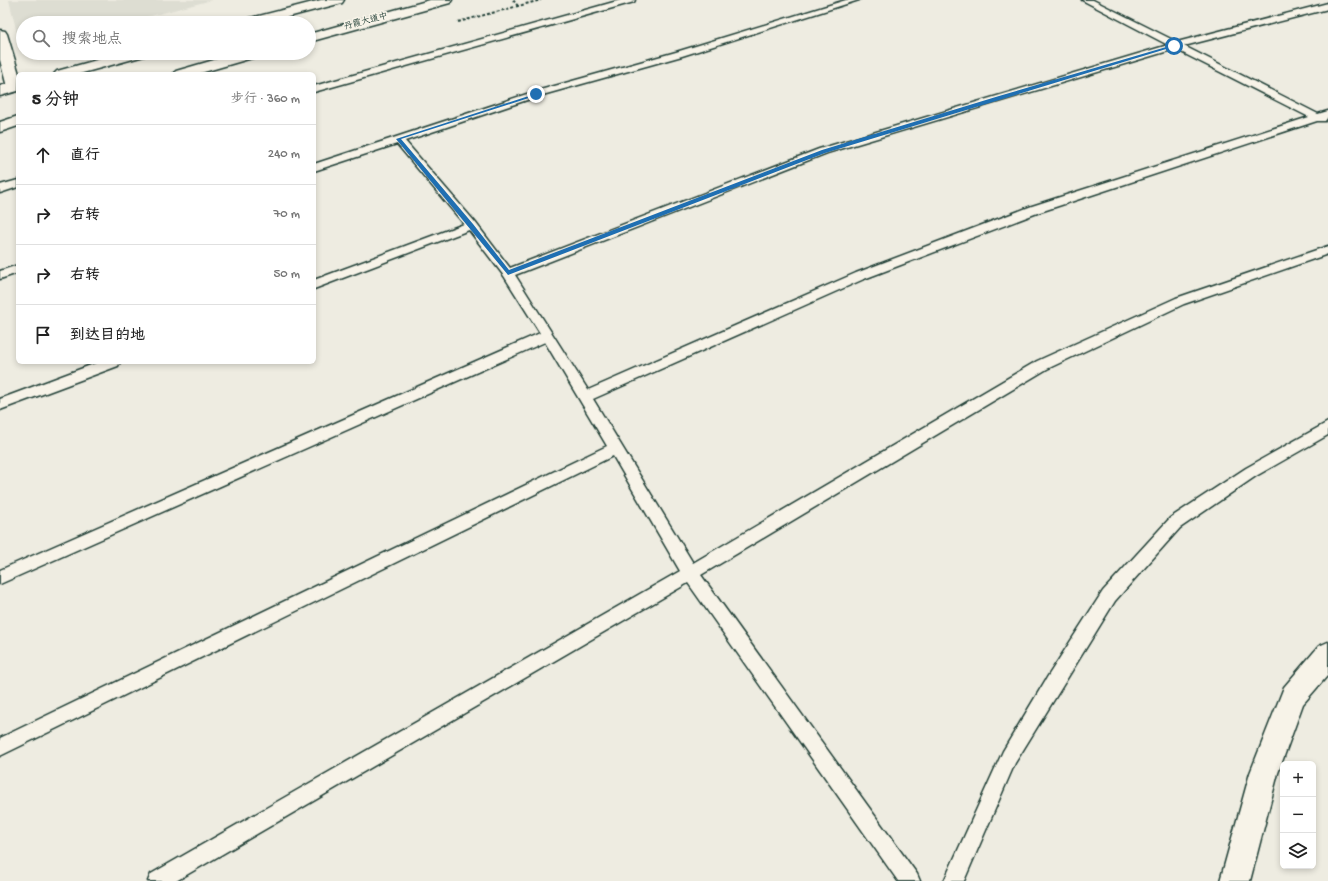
<!DOCTYPE html>
<html lang="zh">
<meta charset="utf-8">
<style>
body{margin:0;font-family:"Gochi Hand","LXGW WenKai TC",sans-serif;background:#f6f6f6;color:#222}
.controls{position:absolute;right:12px;bottom:12px;display:grid;overflow:hidden;border-radius:6px;box-shadow:0 2px 6px #0003}
.controls button{width:36px;height:36px;display:grid;place-items:center;padding:0;border:0;border-bottom:1px solid #e0e0e0;background:#fff;color:#222;font:20px sans-serif}
.stop{position:absolute;width:12px;height:12px;margin:-9px;border:3px solid #1f6fb2;border-radius:50%;background:#fff}
.stop.end{background:#1f6fb2;border-color:#fff;box-shadow:0 1px 4px #0008}
.list{margin:0;padding:0;list-style:none}
h2{display:flex;justify-content:space-between;align-items:center;height:52px;margin:0;padding:0 16px;font-size:17px}
h2 small{font-size:13px;font-weight:400;color:#767676}
.list li{display:grid;grid-template-columns:26px 1fr auto;gap:12px;align-items:center;box-sizing:border-box;height:60px;padding:0 16px;border-top:1px solid #e0e0e0}
.list b{display:block;font-size:15px;white-space:nowrap}
.list em{font-size:13px;font-style:normal;color:#767676}
.icon{flex:none;width:22px;height:22px;fill:none;stroke:currentColor;stroke-width:2;stroke-linecap:round;stroke-linejoin:round}
.map{position:relative;flex:none;width:1328px;height:881px;overflow:hidden}
.search{position:absolute;background:#fff;box-shadow:0 2px 6px #0003;left:16px;top:16px;width:300px;height:44px;display:flex;align-items:center;gap:10px;box-sizing:border-box;padding:0 14px;border-radius:22px;color:#767676;font-size:15px}
.panel{position:absolute;background:#fff;box-shadow:0 2px 6px #0003;left:16px;top:72px;width:300px;height:292px;border-radius:6px}
.map>svg:first-child{display:block}
.built{fill:#ddddd2}
.lines{fill:none;stroke-linecap:round;stroke-linejoin:round}
.lane-casing{stroke:#1f3d34;stroke-width:3}
.street-casing{stroke:#1f3d34;stroke-width:3}
.primary-casing{stroke:#1f3d34;stroke-width:3}
.path{stroke:#1f3d34;stroke-width:2;stroke-dasharray:3 2;stroke-linecap:butt}
.lane{fill:#f7f3e8;fill-rule:evenodd}
.street{fill:#f7f3e8;fill-rule:evenodd}
.primary{fill:#f7f3e8;fill-rule:evenodd}
.route{fill:#1f6fb2}
.labels{text-anchor:middle;dominant-baseline:central;stroke-width:3.5;stroke-linejoin:round;paint-order:stroke}
.far-street-label{font-size:9px;fill:#1f3d34;stroke:#f7f3e8}
</style>
<div class="map">
<svg width="1328" height="881" viewBox="0 0 1328 881">
<rect width="100%" height="100%" fill="#eeece1"/>
<filter id="ink" filterUnits="userSpaceOnUse"><feTurbulence type="fractalNoise" baseFrequency=".025" numOctaves="2"/><feDisplacementMap in="SourceGraphic" scale="8" xChannelSelector="R" yChannelSelector="G"/><feConvolveMatrix kernelMatrix="1 2 1 2 8 2 1 2 1" color-interpolation-filters="sRGB"/></filter>
<g filter="url(#ink)">
<path class="built" d="M9,0H212L124,23H23V49L21,50Z"/>
<g class="lines">
<g class="lane-casing">
<path id="lane" d="M621,0H635L634,2L314,92V86Z
M846,0H859L682,56L539,96L405,141L475,222L510,268L819,149L1168,45L1082,0H1093L1177,42L1328,3V9L1184,46L1318,114L1328,111V117L1325,121H1317L1040,212L864,279L593,399L693,563L1037,361L1176,298L1328,246V254L1184,304L1047,369L701,575L917,874L920,881H898L688,583L176,881H148L151,874L680,571L613,456L0,756V738L607,446L545,342L0,584V570L540,333L504,276L469,230L314,289V280L464,224L397,144L314,171V164L533,92L676,52ZM1175,49L1309,117L1032,206L856,273L588,390L515,275L827,153Z
M18,180V187L0,193V185Z
M18,265V273L0,279V271Z
M99,362H120L118,366L0,410V399Z
M1328,422V435L1256,476L1180,528L1115,601L1015,763L964,881H944L1003,751L1048,676L1103,591L1170,518L1246,468Z"/>
</g>
<g class="street-casing">
<path id="street" d="M0,30L5,31L7,34L19,74L18,91L10,90L7,87L0,60Z
M1328,642V675L1303,704L1278,773L1250,881H1220L1250,773L1284,687L1319,646Z"/>
</g>
<g class="primary-casing">
<path id="primary" d="M321,0H344L342,3L265,23H241L243,20Z
M430,0H452L450,3L309,42V34Z
M122,53H146L144,56L79,74H54L57,71Z
M238,53H261L259,56L197,74H173L176,71Z
M18,81V91L0,96V86Z
M18,116V126L0,132V122Z"/>
</g>
<path class="path" d="M513,0L518,6
M458,22L541,0"/>
<use href="#lane" class="lane"/>
<use href="#street" class="street"/>
<use href="#primary" class="primary"/>
</g>
</g>
<path class="route" d="M1173,45L1176,46L825,153L508,275L396,139L538,93V95L401,139L473,224L509,270L822,150L999,96Z"/>
<g class="labels">
<g class="far-street-label">
<text transform="translate(366 22) rotate(-15)">丹霞大道中</text>
</g>
</g>
</svg>
<div class="controls">
<button>+</button>
<button>−</button>
<button><svg class="icon" aria-label="layers" viewBox="0 0 24 24"><path d="M12 4l9 5-9 5-9-5zM3 14l9 5 9-5"/></svg></button>
</div>
<div class="stop" style="left:1174px;top:46px"></div>
<div class="stop end" style="left:536px;top:94px"></div>
<div class="search"><svg class="icon" aria-label="search" viewBox="0 0 24 24"><circle cx="10" cy="10" r="6"/><path d="M15 15l6 6"/></svg>搜索地点</div>
<section class="panel">
<h2>5 分钟<small>步行 · 360 m</small></h2>
<ul class="list">
<li><svg class="icon" aria-label="ahead" viewBox="0 0 24 24"><path d="M12 20V5M6 11l6-6 6 6"/></svg><div><b>直行</b></div><em>240 m</em></li>
<li><svg class="icon" aria-label="right" viewBox="0 0 24 24"><path d="M7 20v-9h11M14 6l5 5-5 5"/></svg><div><b>右转</b></div><em>70 m</em></li>
<li><svg class="icon" aria-label="right" viewBox="0 0 24 24"><path d="M7 20v-9h11M14 6l5 5-5 5"/></svg><div><b>右转</b></div><em>50 m</em></li>
<li><svg class="icon" aria-label="arrive" viewBox="0 0 24 24"><path d="M6 21V4h12l-3 4 3 4H6"/></svg><div><b>到达目的地</b></div></li>
</ul>
</section>
</div>
